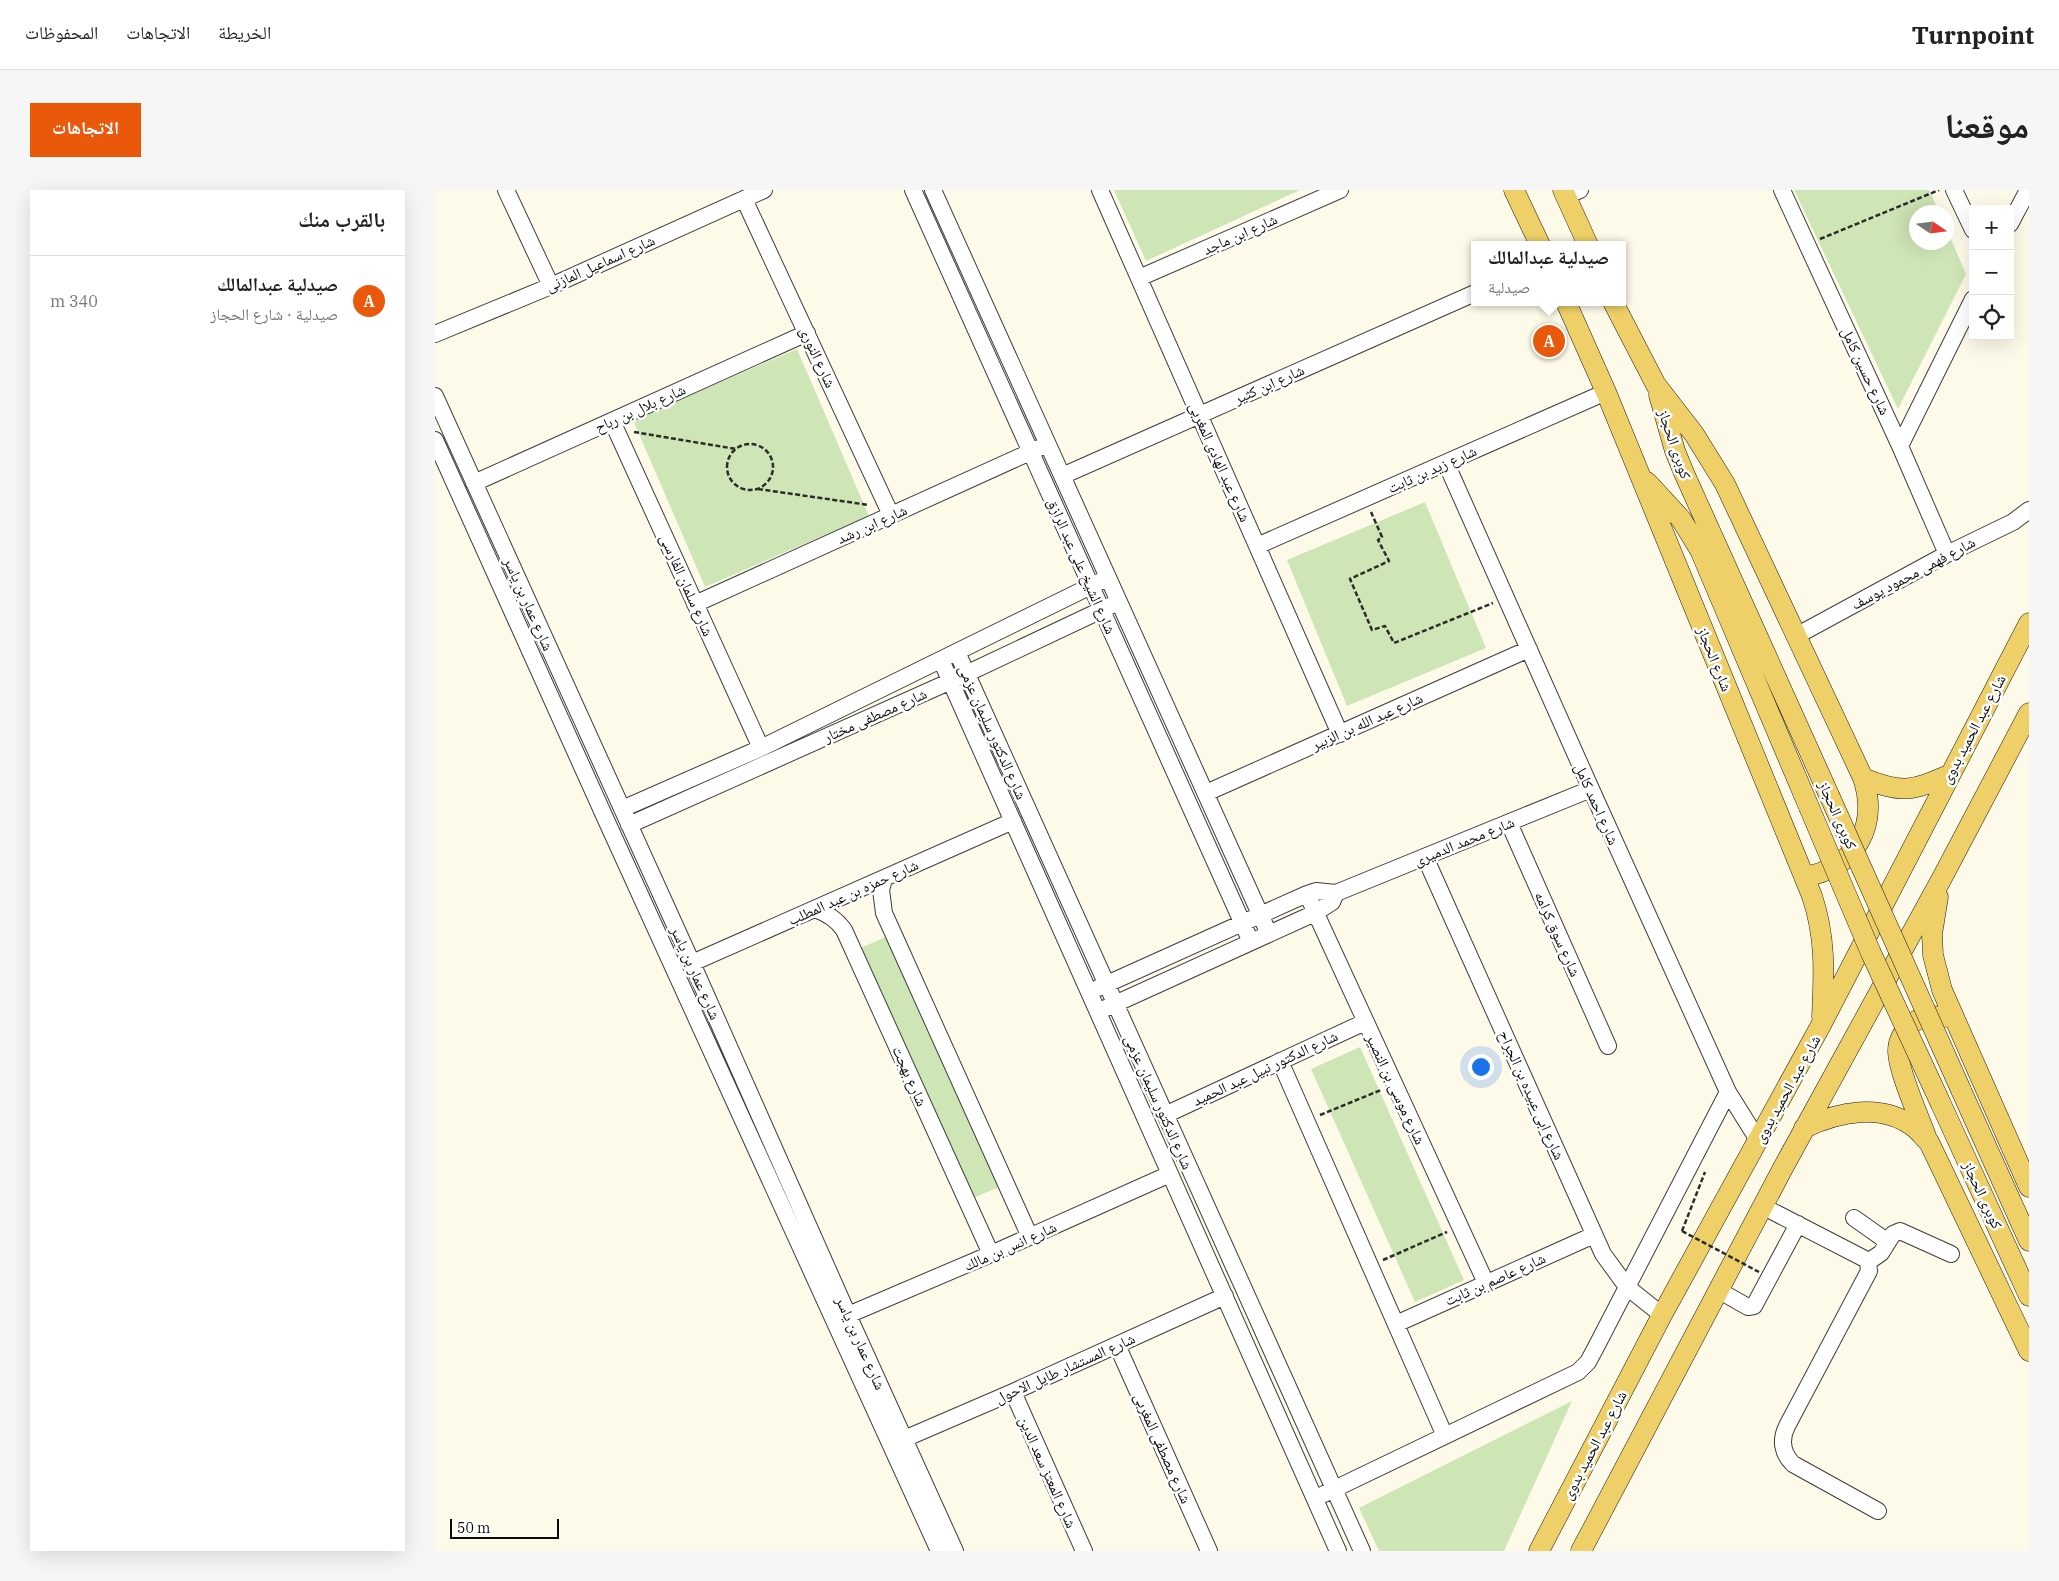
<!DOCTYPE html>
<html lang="ar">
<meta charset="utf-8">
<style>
body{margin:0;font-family:"IBM Plex Serif","Noto Naskh Arabic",serif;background:#f6f6f6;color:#222;direction:rtl}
.controls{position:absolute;right:15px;top:15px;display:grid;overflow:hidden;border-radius:0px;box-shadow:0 5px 20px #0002}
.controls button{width:45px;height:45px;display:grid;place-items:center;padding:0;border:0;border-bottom:1px solid #e0e0e0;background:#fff;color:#222;font:25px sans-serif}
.compass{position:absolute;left:1474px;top:15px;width:45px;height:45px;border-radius:50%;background:#fff;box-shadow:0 5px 20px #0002;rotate:103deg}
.scale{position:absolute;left:15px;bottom:12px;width:109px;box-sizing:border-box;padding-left:5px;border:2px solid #0a0a0a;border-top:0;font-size:14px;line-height:18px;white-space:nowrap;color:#0a0a0a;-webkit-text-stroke:4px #fff;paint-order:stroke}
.you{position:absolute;left:1045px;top:876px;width:18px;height:18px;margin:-12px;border:4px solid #fff;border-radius:50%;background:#1a73e8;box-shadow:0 0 0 8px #1a73e833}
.badge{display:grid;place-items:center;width:32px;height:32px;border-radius:50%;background:#ea580c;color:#fff;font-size:16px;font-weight:700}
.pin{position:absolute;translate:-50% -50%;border:2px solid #fff;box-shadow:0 1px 5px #0006}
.popup{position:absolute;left:1036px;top:51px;width:155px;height:65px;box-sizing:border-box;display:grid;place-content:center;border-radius:0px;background:#fff;filter:drop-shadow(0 1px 4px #0005);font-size:16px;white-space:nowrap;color:#767676}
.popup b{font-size:19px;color:#222}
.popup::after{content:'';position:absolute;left:50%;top:100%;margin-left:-10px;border:10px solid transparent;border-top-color:#fff}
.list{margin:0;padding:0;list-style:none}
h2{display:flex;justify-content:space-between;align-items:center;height:65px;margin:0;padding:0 20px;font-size:21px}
h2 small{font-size:16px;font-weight:400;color:#767676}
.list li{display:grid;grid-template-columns:32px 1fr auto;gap:15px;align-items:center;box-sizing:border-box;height:90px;padding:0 20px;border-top:1px solid #e0e0e0}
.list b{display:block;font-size:19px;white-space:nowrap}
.list p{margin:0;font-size:16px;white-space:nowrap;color:#767676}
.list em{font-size:16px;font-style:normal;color:#767676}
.icon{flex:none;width:28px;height:28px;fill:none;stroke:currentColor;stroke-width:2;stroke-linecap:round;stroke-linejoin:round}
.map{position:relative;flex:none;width:1594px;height:1361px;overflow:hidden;direction:ltr;border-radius:0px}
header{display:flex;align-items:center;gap:30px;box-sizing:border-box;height:70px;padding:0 25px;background:#fff;border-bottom:1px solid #e0e0e0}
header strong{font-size:24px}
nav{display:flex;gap:28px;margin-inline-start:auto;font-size:18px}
.intro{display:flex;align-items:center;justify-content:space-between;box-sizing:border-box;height:120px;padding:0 30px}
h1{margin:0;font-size:35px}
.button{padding:12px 22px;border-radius:0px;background:#ea580c;color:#fff;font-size:18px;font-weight:700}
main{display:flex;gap:30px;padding:0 30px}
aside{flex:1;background:#fff;border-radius:0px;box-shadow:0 5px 20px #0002}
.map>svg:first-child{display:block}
.green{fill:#cee5b6}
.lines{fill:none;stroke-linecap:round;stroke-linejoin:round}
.minor-casing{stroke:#3d3d3d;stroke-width:18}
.major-casing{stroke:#1b1b1b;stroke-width:21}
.path{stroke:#2c2c2c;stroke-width:2.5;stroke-dasharray:5 2.5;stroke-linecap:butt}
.minor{stroke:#fff;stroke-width:16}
.major{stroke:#efd068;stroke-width:20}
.major-bridge-casing{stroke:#1b1b1b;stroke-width:21;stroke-linecap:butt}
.path-bridge{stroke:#2c2c2c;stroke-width:2.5;stroke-dasharray:5 2.5;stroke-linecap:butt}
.major-bridge{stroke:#efd068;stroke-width:20}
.labels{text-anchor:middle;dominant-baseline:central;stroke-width:5;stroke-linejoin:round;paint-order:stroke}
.street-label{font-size:15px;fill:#0a0a0a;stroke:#fff}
</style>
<header>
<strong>Turnpoint</strong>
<nav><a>الخريطة</a><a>الاتجاهات</a><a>المحفوظات</a></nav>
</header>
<div class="intro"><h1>موقعنا</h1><a class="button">الاتجاهات</a></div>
<main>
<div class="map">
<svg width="1594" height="1361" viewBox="0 0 1594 1361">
<rect width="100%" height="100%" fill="#fefae9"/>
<path class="green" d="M679,0H865L711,71Z
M1359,0H1494L1504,22H1482V52H1512V40L1531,84L1463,219Z
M362,159L434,326L270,397L198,230Z
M990,312L1051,458L912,516L852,370Z
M456,745L564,997L534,1010L425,758Z
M925,857L1029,1090L980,1112L876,879Z
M1137,1211L1069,1361H944L924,1318Z"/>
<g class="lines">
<g class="minor-casing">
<path id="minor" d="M71,0L116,96
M478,0L816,752
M498,0L834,744
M665,0L905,544
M1347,0L1465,256L1512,364
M1519,0L1538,40
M1131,6L1145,0
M309,9L456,325
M1575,34L1593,0
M704,88L905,0
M0,144L116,96L329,0
M0,206L257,773L413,1125L520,1361
M177,231L326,558
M0,250L172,632L504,1361
M1465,256L1538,109
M1011,273L1156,599L1293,902L1323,950
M627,286L1040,103
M39,293L372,143
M822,356L1171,202
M260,414L604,258
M1361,446L1512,364L1578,332L1594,320
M522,462L927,1361
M506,470L903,1361
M771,603L1094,459
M187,619L326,558L664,392
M1074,633L1173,856
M194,635L516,491L677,415
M990,667L1168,1064L1192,1097L1227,1125
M449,689L446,700L449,723L595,1047
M872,704L1051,1093
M380,719C393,724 401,729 409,740L556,1064
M257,773L578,631
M663,798L872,704L881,701L901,703L1156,599
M671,818L880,723L897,712L901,703
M845,871L1010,1246
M730,925L930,832
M1327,1016L1430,1069L1433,1072L1434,1081L1352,1236C1345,1250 1347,1263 1358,1274L1443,1321
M1419,1028L1453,1052
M1433,1072L1446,1063L1458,1044L1465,1041L1516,1064
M1283,1100L1313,1117L1319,1116L1363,1034
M413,1125L556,1064L735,984
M961,1134L1159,1045
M682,1155L774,1361
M578,1202L649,1361
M469,1249L578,1202L790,1106
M889,1304L1143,1182L1153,1172L1160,1159L1293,902"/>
</g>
<g class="major-casing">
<path id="major" d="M1079,0L1105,55
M1128,0L1153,55
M1131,112L1171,202L1377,706C1391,748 1389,783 1387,827
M1178,112L1221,195L1259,244L1290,294L1428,588C1467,604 1477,601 1514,585
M1224,205L1240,261L1249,283L1394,605
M1212,292L1246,329L1265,360L1374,617
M1369,687C1420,678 1444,637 1428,588
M1503,707L1497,744L1498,765L1507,800L1594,997
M1526,900L1594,1051
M1506,914L1594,1106
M1369,938C1403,922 1447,912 1480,938C1485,942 1489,948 1494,952L1594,1161
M1492,949C1485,929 1463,881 1463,861C1463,851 1469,841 1476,834C1486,826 1497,825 1509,827
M1104,1361L1227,1125L1386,835L1594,433
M1146,1361L1349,976L1507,688L1594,523"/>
</g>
<path class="path" d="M1385,49L1504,0
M199,242L301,259
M292 277a23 23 0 1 1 46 0a23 23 0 1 1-46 0Z
M323,299L434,315
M936,322L947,347L943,350L954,371L915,389L937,440L950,436L959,453L1058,413
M885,925L946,900
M1247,1041L1270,982
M948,1070L1012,1042"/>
<use href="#minor" class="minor"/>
<use href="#major" class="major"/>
<g class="major-bridge-casing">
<path id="major-bridge" d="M1394,605L1526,900
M1374,617L1436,763L1506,914"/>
</g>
<path class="path-bridge" d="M1247,1041L1324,1082"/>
<use href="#major-bridge" class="major-bridge"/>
</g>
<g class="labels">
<g class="street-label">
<text transform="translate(805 44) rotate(-24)">شارع ابن ماجد</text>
<text transform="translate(165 73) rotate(-24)">شارع اسماعيل المازنى</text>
<text transform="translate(383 167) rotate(65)">شارع النورى</text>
<text transform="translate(1431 181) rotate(65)">شارع حسين كامل</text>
<text transform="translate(834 194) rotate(-24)">شارع ابن كثير</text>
<text transform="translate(205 218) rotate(-24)">شارع بلال بن رباح</text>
<text transform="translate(1240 254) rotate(71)">كوبرى الحجاز</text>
<text transform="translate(785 272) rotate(66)">شارع عبد الهادى المغربى</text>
<text transform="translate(997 279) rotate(-24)">شارع زيد بن ثابت</text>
<text transform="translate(437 334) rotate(-24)">شارع ابن رشد</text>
<text transform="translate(647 376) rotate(66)">شارع الشيخ على عبد الرازق</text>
<text transform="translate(1478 383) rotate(-28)">شارع فهمى محمود يوسف</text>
<text transform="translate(252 395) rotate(66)">شارع سلمان الفارسى</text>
<text transform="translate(94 414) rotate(66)">شارع عمار بن ياسر</text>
<text transform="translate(1280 469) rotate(68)">شارع الحجاز</text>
<text transform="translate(440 525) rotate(-24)">شارع مصطفى مختار</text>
<text transform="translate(932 531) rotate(-24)">شارع عبد الله بن الزبير</text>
<text transform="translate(1538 539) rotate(-62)">شارع عبد الحميد بدوى</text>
<text transform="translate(558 542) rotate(66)">شارع الدكتور سليمان عزمى</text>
<text transform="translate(1162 614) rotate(66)">شارع احمد كامل</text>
<text transform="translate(1403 625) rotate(66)">كوبرى الحجاز</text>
<text transform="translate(1029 651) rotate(-22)">شارع محمد الدميرى</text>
<text transform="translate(418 702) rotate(-24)">شارع حمزه بن عبد المطلب</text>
<text transform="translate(1123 744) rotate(66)">شارع سوق كرامه</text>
<text transform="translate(261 783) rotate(66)">شارع عمار بن ياسر</text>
<text transform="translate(830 878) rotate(-25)">شارع الدكتور نبيل عبد الحميد</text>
<text transform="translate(475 886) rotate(66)">شارع بهجت</text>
<text transform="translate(961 899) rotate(65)">شارع موسى بن النصير</text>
<text transform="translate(1352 899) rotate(-61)">شارع عبد الحميد بدوى</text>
<text transform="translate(1097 905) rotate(66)">شارع ابى عبيده بن الجراح</text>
<text transform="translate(724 912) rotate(66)">شارع الدكتور سليمان عزمى</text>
<text transform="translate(1548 1005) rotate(65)">كوبرى الحجاز</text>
<text transform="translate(575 1056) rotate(-24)">شارع انس بن مالك</text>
<text transform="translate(1060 1089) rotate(-24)">شارع عاصم بن ثابت</text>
<text transform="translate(426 1153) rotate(66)">شارع عمار بن ياسر</text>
<text transform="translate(630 1178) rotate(-24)">شارع المستشار طايل الاحول</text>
<text transform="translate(1159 1255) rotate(-62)">شارع عبد الحميد بدوى</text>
<text transform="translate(728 1258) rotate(66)">شارع مصطفى المغربى</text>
<text transform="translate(613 1282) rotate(66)">شارع المعتز سعد الدين</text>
</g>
</g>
</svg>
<div class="controls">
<button>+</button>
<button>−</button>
<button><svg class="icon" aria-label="locate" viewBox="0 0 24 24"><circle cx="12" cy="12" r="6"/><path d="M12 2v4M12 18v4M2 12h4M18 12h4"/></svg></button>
</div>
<svg class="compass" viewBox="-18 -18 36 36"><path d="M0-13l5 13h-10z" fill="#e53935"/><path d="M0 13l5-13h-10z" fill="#767676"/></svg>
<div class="scale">50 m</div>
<div class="you"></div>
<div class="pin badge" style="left:1114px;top:151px">A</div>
<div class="popup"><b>صيدلية عبدالمالك</b>صيدلية</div>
</div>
<aside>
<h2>بالقرب منك<small></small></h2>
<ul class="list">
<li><span class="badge">A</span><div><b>صيدلية عبدالمالك</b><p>صيدلية · شارع الحجاز</p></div><em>340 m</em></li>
</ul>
</aside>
</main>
